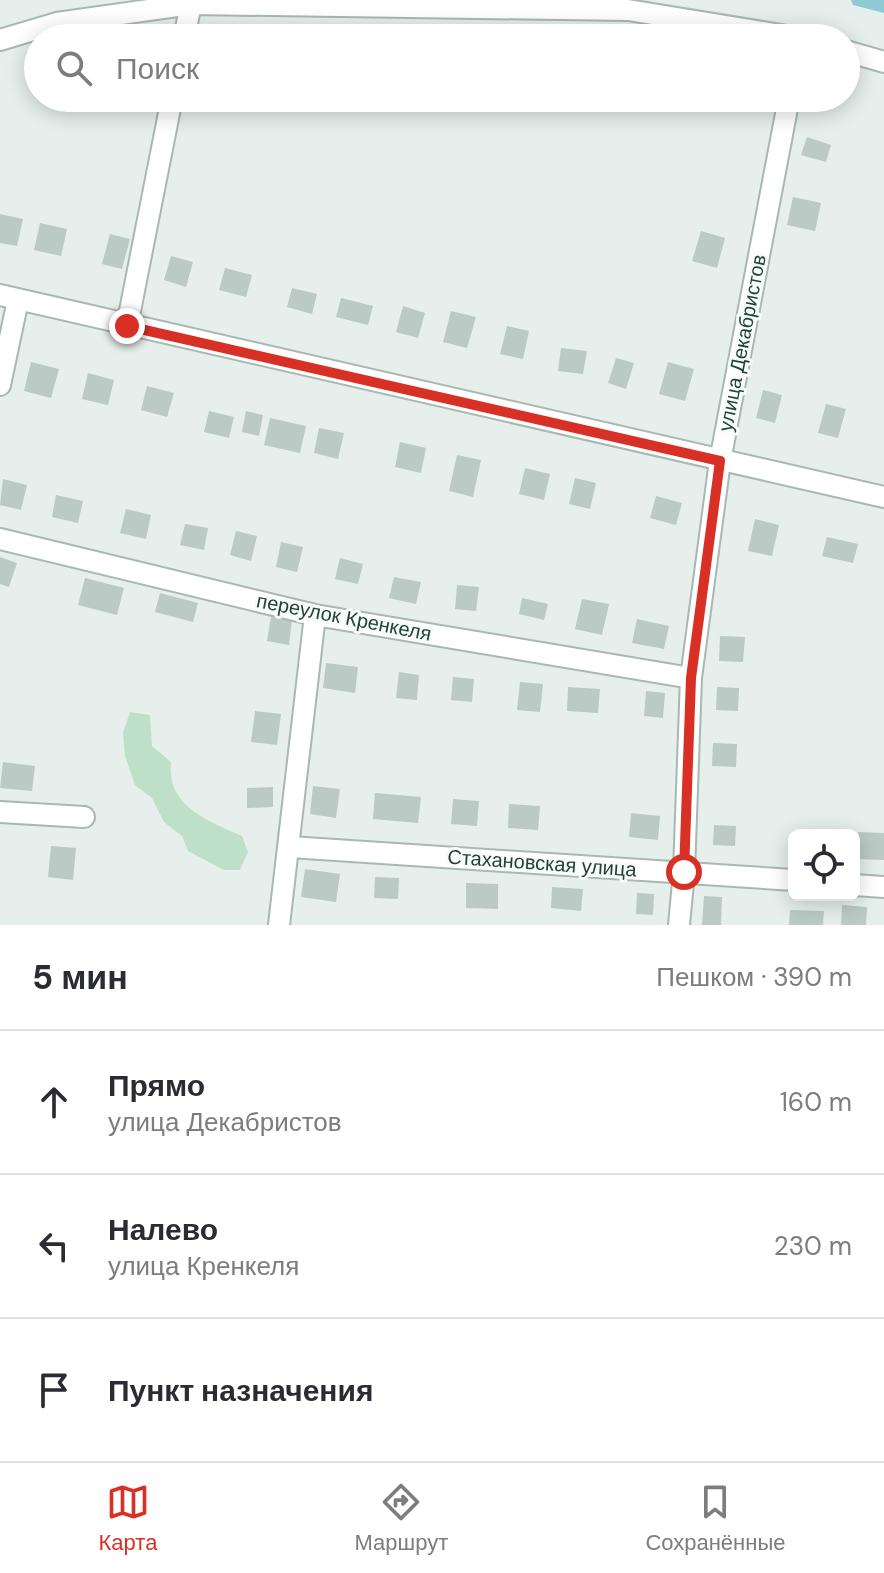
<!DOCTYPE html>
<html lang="ru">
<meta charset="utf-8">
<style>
body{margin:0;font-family:"DM Sans",sans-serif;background:#f2f2f3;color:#2b2b33}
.controls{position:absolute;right:24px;bottom:24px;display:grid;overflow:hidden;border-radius:12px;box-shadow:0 4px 20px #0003}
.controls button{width:72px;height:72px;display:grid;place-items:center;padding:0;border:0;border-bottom:2px solid #e1e1e2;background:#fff;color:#2b2b33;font:40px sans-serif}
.stop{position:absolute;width:24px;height:24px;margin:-18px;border:6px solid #d93025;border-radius:50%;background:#fff}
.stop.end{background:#d93025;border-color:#fff;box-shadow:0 2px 8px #0008}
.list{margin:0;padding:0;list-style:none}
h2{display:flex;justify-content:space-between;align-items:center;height:104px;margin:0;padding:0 32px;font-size:34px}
h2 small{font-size:26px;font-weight:400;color:#7c7c81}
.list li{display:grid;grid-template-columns:52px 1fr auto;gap:24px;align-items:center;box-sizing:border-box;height:144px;padding:0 32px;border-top:2px solid #e1e1e2}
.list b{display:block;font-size:30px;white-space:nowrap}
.list p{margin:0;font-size:26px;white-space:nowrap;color:#7c7c81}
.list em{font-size:26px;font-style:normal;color:#7c7c81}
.icon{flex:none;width:44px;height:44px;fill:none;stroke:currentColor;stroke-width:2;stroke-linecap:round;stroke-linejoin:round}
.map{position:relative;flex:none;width:884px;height:925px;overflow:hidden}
.search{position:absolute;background:#fff;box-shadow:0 4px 20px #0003;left:24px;right:24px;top:24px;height:88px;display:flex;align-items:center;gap:20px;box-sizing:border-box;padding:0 28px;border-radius:44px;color:#7c7c81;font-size:30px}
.sheet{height:536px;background:#fff}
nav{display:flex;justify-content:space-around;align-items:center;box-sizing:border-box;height:112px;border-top:2px solid #e1e1e2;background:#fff;font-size:22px;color:#7c7c81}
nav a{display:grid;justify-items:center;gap:4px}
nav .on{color:#d93025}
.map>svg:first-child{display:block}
.green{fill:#bfe0c8}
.water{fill:#8ec9d4}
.building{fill:#bbcac4}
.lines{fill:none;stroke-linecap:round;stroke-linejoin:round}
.minor-casing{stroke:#a8b8b2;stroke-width:24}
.minor{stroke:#fff;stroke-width:20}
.route{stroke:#d93025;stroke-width:10}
.labels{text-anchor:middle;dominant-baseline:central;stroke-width:6;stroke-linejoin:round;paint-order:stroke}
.street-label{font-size:20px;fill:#24423a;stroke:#f7fbf9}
</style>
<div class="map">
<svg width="884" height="925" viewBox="0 0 884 925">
<rect width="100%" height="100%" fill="#e6efeb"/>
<path class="green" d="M130,712L150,715L152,746L171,762C166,806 208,821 242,836L248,852L240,870H224L188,851L182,836L164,822L152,798L135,785L125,756L123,733Z"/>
<path class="water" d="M851,0H884V13L853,5Z"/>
<path class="building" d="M485,31L515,34L514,38H485Z
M807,137L831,145L826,162L801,155Z
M793,197L821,203L815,231L787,225Z
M0,214L23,219L17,246L0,243Z
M40,223L67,229L61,256L34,250Z
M701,231L725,238L717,268L692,261Z
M110,234L130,239L122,269L102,264Z
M171,256L193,262L186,287L164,280Z
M225,268L252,275L246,297L219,290Z
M292,288L317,294L312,314L287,307Z
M341,298L373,306L368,325L336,317Z
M403,306L425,313L418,338L396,332Z
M451,311L476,317L467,348L443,342Z
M507,326L529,331L523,359L500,354Z
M561,348L587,351L583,374L558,371Z
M616,358L634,363L626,389L608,383Z
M31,362L59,369L51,398L24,391Z
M668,362L694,369L685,401L659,394Z
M88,373L114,380L108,405L82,399Z
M147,386L174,393L167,417L141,410Z
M763,390L782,395L775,423L756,418Z
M826,404L846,409L838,438L818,433Z
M209,411L234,417L229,438L204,432Z
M246,411L263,415L259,436L242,432Z
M270,418L306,426L300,453L264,445Z
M319,428L344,433L338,459L314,453Z
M400,442L426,448L421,473L395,467Z
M457,455L481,460L473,497L449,491Z
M525,468L550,474L544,500L519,494Z
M575,478L596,483L590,509L569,504Z
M3,479L27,485L21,510L0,505Z
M56,495L83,501L78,523L52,517Z
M656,496L682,503L676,525L650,518Z
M126,509L151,515L146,539L120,533Z
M755,519L779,525L772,556L748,551Z
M185,524L208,528L204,550L180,545Z
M236,531L257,536L251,561L230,555Z
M827,537L858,544L853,563L822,556Z
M281,542L303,547L297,572L276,567Z
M0,557L17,563L9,587L0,584Z
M340,558L363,564L358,584L335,579Z
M394,577L421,582L416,604L389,598Z
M85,578L124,588L117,615L78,605Z
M457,585L479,587L476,611L455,609Z
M160,593L198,603L193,622L155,612Z
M522,598L548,604L544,620L519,614Z
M582,599L609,604L602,635L575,629Z
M271,617L292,620L289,645L267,641Z
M637,619L669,626L664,649L632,643Z
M720,636L745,637L743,662L719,661Z
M326,663L358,667L355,693L323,688Z
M399,672L419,675L417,700L396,698Z
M453,677L474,679L472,702L451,700Z
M520,682L543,684L540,712L517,710Z
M568,687L600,689L598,713L567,711Z
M717,687L739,688L738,711L716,710Z
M646,691L665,693L663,718L644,716Z
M255,711L281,714L277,745L251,742Z
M713,743L737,744L736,767L712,766Z
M3,762L35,766L32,791L0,788Z
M313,786L340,789L336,818L310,814Z
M273,787V807L247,808V788Z
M375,793L421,797L418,823L373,819Z
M453,799L479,801L477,826L451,824Z
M509,804L540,806L538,830L508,828Z
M631,813L660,816L658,840L629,837Z
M714,825L736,826L735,846L713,845Z
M793,830L812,831V835H793Z
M858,832L884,833V860L857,859Z
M51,846L76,848L73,880L48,877Z
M305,869L340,874L336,902L301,897Z
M375,877L399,878L398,899L374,898Z
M466,883L498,884V909L466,908Z
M552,887L583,889L581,911L551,908Z
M637,893L654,894L653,915L636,914Z
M704,896L722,897L721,925H702Z
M842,905L867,907L866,925H841Z
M790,910L824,911L823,925H789Z"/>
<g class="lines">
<g class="minor-casing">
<path id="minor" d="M184,38L191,4
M0,40L57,23L191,4L628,10L799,38
M846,51L884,62
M0,295L884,497
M127,326L172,98
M0,385L18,300
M0,539L315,615L691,678
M0,812L84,817
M290,847L794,880
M854,885L884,887
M279,925L315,615
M679,925L684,872L691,678L720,461L789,98"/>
</g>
<use href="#minor" class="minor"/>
</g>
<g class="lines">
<path class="route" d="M127,326L720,461L691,678L684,872"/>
</g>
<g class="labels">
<g class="street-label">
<text transform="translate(742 343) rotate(-79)">улица Декабристов</text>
<text transform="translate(344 617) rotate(11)">переулок Кренкеля</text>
<text transform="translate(542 863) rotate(4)">Стахановская улица</text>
</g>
</g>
</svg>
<div class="controls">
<button><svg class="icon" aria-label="locate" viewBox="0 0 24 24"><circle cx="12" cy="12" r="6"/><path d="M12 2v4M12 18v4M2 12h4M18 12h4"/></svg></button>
</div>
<div class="stop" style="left:684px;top:872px"></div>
<div class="stop end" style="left:127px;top:326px"></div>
<div class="search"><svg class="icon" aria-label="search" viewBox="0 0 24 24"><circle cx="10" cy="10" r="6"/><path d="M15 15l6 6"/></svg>Поиск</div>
</div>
<section class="sheet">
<h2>5 мин<small>Пешком · 390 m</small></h2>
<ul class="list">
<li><svg class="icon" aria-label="ahead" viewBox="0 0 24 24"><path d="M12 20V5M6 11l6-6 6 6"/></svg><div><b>Прямо</b><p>улица Декабристов</p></div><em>160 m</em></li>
<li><svg class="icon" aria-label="left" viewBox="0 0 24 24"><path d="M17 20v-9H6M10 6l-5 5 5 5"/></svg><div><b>Налево</b><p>улица Кренкеля</p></div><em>230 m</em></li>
<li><svg class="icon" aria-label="arrive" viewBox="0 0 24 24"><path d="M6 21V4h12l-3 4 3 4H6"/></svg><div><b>Пункт назначения</b></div></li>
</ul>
</section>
<nav>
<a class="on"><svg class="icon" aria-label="map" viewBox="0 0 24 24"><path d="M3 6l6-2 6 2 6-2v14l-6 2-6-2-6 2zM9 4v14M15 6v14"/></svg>Карта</a>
<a><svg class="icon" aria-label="directions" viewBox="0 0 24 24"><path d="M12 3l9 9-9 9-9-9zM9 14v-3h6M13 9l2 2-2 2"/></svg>Маршрут</a>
<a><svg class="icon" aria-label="saved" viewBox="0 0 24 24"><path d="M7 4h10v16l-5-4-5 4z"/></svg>Сохранённые</a>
</nav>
